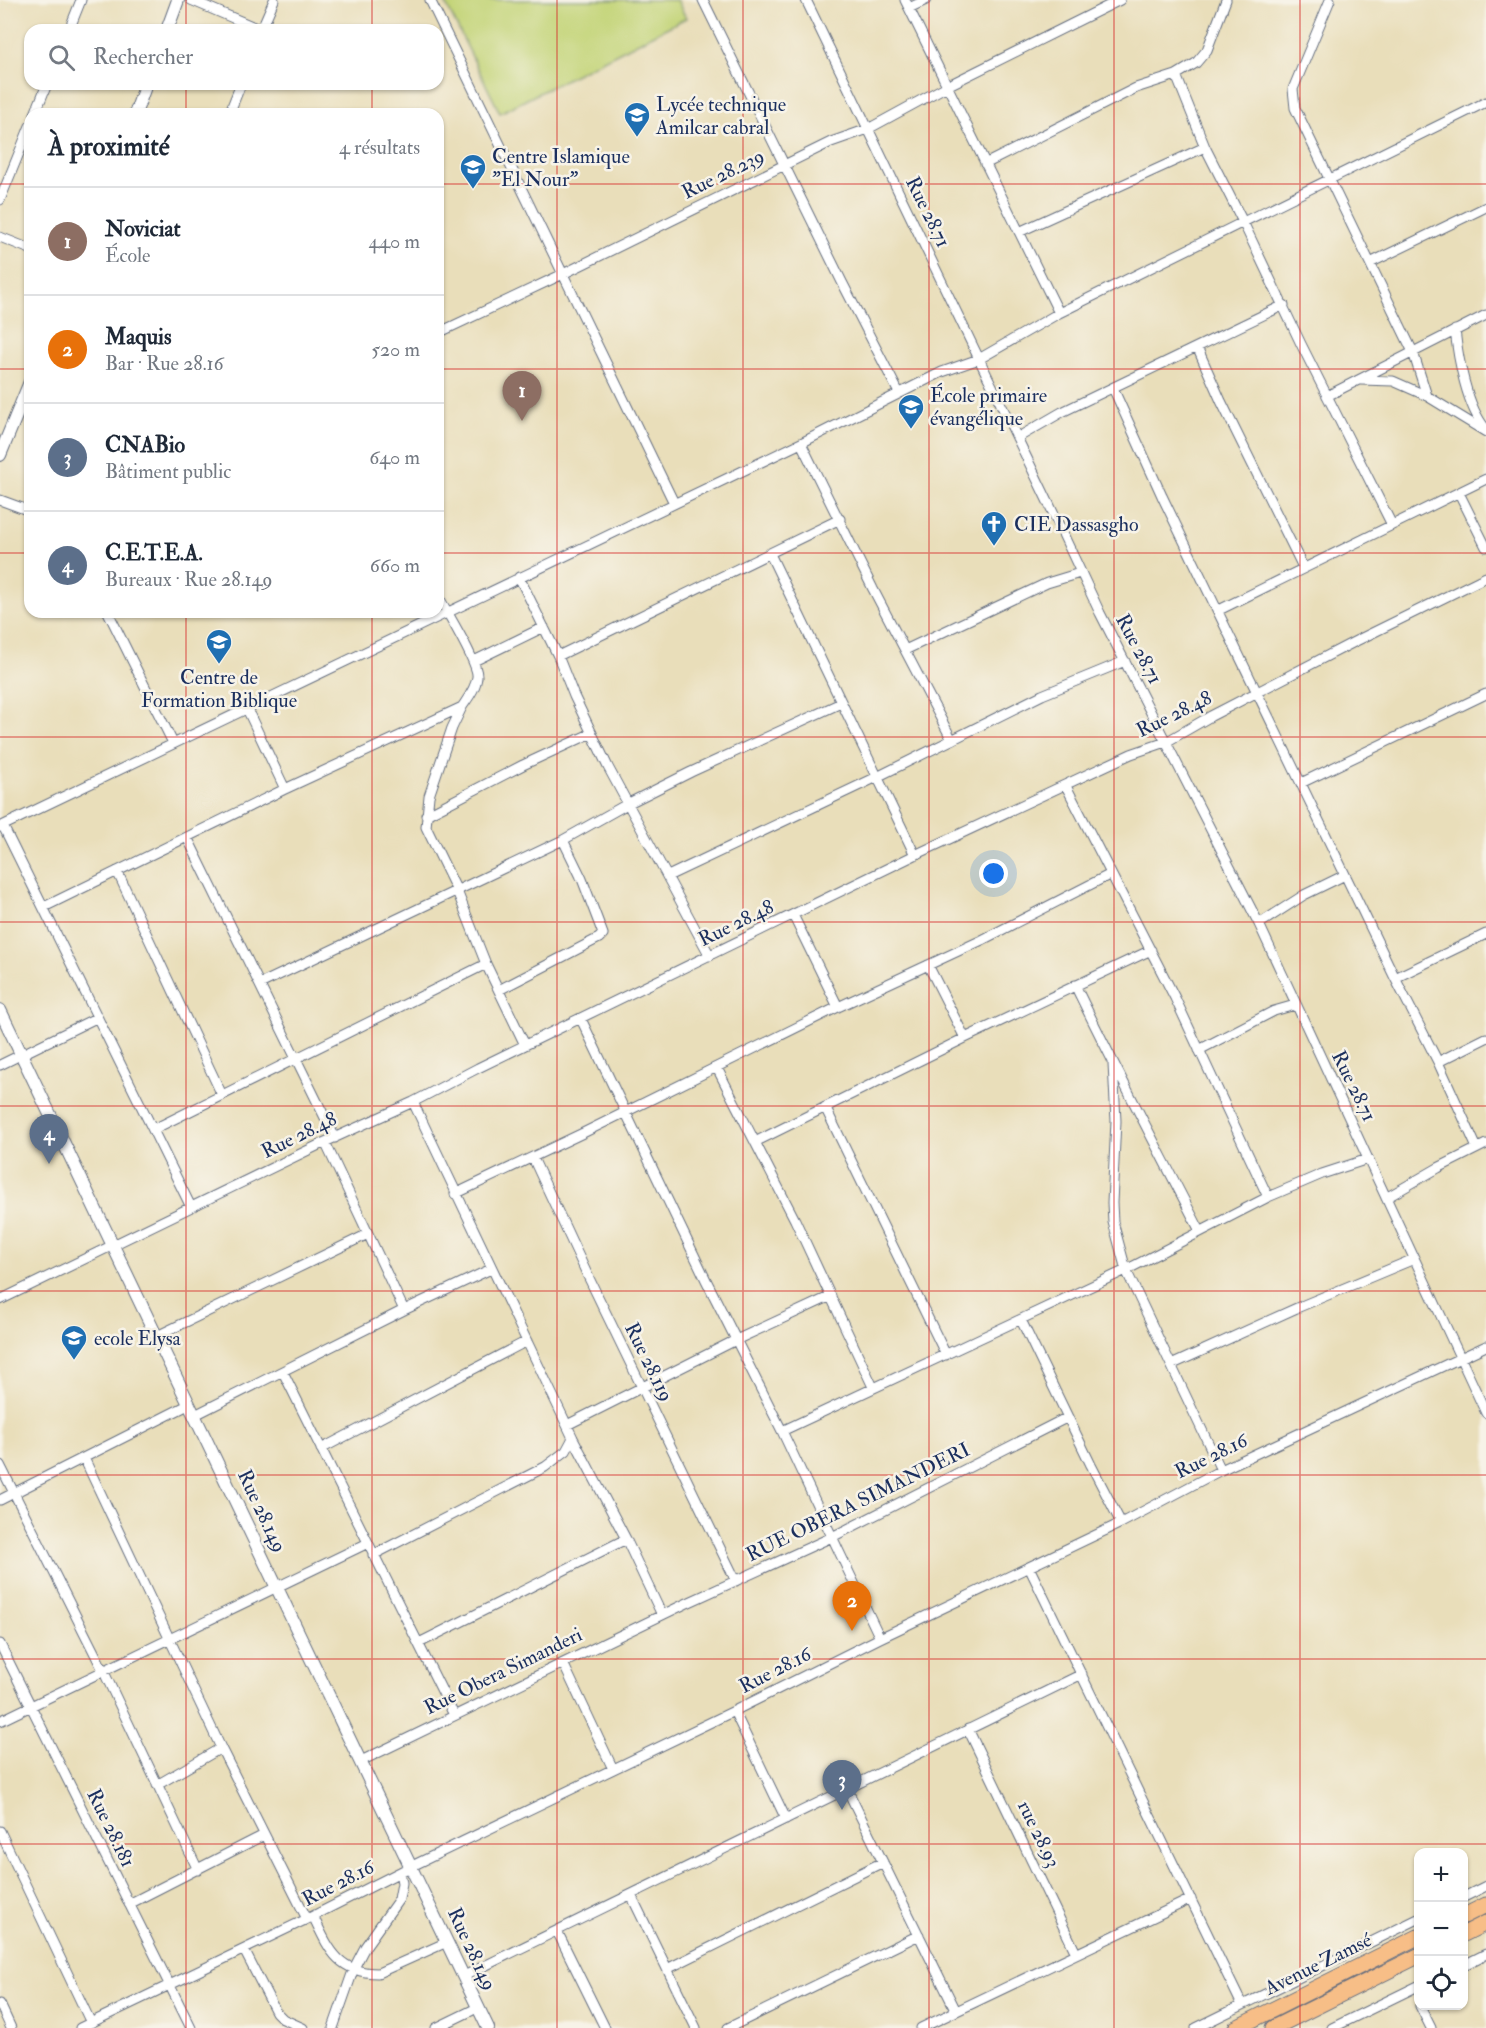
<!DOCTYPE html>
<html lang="fr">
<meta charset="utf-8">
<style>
body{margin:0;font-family:"IM FELL Double Pica",serif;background:#f6f6f7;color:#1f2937}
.controls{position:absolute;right:18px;bottom:18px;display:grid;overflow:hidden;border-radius:12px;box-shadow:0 2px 4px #0004}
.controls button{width:54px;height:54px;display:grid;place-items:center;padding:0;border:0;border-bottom:2px solid #e0e1e3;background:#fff;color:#1f2937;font:30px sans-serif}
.you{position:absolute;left:994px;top:874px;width:21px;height:21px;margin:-15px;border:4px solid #fff;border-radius:50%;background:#1a73e8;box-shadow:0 0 0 9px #1a73e833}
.badge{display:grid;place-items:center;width:39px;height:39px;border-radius:50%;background:#b45309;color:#fff;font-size:20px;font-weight:700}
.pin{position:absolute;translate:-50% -50px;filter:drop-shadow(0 2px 3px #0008)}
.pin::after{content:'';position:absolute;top:32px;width:21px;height:18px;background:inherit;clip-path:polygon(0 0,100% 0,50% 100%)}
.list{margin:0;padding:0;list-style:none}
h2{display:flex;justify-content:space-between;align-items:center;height:78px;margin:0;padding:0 24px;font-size:26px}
h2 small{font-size:20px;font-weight:400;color:#747a83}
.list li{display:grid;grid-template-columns:39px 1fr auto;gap:18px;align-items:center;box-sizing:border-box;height:108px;padding:0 24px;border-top:2px solid #e0e1e3}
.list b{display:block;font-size:22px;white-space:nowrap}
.list p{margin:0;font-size:20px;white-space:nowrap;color:#747a83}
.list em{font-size:20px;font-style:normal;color:#747a83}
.icon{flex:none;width:33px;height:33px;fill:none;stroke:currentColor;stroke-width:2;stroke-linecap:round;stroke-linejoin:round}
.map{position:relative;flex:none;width:1486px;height:2028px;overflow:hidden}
.search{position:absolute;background:#fff;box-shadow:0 2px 4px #0004;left:24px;top:24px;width:420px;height:66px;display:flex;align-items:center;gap:15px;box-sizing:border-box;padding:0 21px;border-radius:18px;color:#747a83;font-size:22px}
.panel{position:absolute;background:#fff;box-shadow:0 2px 4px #0004;left:24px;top:108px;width:420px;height:510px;border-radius:18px}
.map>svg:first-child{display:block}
.green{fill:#c3d477;stroke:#6f826a;stroke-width:1.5}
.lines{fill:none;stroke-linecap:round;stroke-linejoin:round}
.minor-casing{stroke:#636c7e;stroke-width:11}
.tertiary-casing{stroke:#636c7e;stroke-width:14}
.trunk-casing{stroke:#636c7e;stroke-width:17}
.minor{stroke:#fff;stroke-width:9}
.tertiary{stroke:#fff;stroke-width:12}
.trunk{stroke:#f7be87;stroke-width:15}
.grid{fill:none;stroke:#d62828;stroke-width:1.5;stroke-opacity:0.55}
.labels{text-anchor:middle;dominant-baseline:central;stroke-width:5;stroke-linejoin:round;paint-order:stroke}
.poi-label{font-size:20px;fill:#1b2f5e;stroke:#f7f3e8;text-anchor:start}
.street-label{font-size:20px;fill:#1b2f5e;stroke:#f7f3e8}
</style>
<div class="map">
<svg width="1486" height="2028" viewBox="0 0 1486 2028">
<rect width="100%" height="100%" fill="#f7f3e8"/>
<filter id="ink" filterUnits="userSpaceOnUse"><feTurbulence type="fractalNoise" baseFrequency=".0167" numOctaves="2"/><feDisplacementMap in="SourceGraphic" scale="12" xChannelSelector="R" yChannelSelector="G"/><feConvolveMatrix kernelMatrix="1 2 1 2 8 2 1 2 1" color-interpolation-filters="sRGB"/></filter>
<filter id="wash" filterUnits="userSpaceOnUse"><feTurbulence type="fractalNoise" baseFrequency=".008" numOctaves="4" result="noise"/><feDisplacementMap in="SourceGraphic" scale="24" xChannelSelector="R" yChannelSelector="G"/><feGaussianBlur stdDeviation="1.35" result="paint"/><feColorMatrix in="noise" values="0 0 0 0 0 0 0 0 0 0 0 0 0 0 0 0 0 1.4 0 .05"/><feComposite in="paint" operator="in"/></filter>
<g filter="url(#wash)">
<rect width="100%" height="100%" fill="#e9deba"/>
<path class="green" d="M444,0H677L686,18L500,113Z"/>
</g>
<g filter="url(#ink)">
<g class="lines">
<g class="minor-casing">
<path id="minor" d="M191,0L261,30
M430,0L674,503
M703,0L842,282L899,393
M806,0L1049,504L1100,613L1259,924L1486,1413
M905,0L1059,313
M1330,0L1293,89L1295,108L1413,352L1427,396
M909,8L926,0
M69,30L81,0
M261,30L274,0
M1176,75L1205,147L1243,222L1301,344L1392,525
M35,114L47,84
M229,114L241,84
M985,164L1136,88L1176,75L1196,63L1207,50L1226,0
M0,200L30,126
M1019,232L1205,147
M0,237L30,249
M1370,263L1486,207
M1455,330C1458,358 1467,408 1486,429
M438,333L563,274L831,142L868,129L947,86L1120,0
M1197,347L1221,401L1303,567
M1361,380L1393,381L1427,396L1486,432
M1113,388L1162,496L1395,978L1438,1062L1477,1148
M1327,396L1486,315
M1017,438L1062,412L1284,305
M801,443L873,589L952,740
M1459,493L1486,547
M0,500L30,511
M770,554L915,855
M519,577L558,656L574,696L608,767L710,956
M1219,610L1486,479
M108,612L173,743
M905,650L1047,583L1080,573
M558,656L840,519
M474,661L544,627
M462,707L452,728L429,796L426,827L457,891L486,964L525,1045
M247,709L285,789
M1301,783L1486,694
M1066,786L1175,998L1268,1197
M426,815L523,765L592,733
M3,826L191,1207
M0,827L801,443L942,372L979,359L1059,313L1486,102
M187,837L335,1138
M117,871L222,1095
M668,876L877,777L1042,695L1125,661
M44,907L285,789L462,707C468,698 476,688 477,677C479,663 446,612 438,595
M793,915L838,1007
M1259,924L1304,895L1345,875
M928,965L965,1038
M1395,978L1486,934
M260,984L563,840L629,803L691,772L841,703
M1075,985C1115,1068 1158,1149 1200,1231
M499,990L599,938L603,934L582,879L563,840
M581,1019L706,1280L782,1431L880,1638
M1199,1050L1274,1011L1295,1005
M1438,1062L1486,1038
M1113,1064L1116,1121L1112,1203L1113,1222L1126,1270L1221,1470
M0,1065L96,1018
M717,1068L795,1220L873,1387
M413,1102L573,1438L626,1539L662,1615
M825,1107L946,1355
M154,1129L486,964
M325,1142L404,1310
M755,1142L965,1038L1151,950
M533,1158L587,1274L736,1581
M455,1194L583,1133L838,1007L982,940L1111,874
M1386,1198L1438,1168L1486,1144
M0,1300L325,1142L413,1102L478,1068L915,855L1131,754L1166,742L1211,716L1356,641L1486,577
M1021,1320L1091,1465L1121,1523
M157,1336L368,1234
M1171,1365L1299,1307L1414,1259
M283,1372L454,1715
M195,1415L404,1310L491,1269
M567,1425L736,1340L831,1296
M782,1431L1126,1270L1268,1197L1322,1174L1368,1159
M321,1449L527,1341
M84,1458L221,1748L307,1919
M0,1465L103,1670L198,1870
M0,1500L190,1404
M373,1555L545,1467L566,1451L573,1438
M1029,1567L1242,2005
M419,1643L626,1539
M0,1644L191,2028
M563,1663L613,1769
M734,1711L786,1819
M0,1721L368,1543
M968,1729L1076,1953
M361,1761L685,1604L832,1537L1068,1417
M157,1785L221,1748
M847,1789L956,2011
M0,1831L91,2023
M631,1895L696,2028
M1464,1897L1486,1886
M129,1904L264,1835
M313,1916C328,1947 337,1973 378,1973L447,1942
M557,1931L605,2028
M244,1950L276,2012L283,2019L303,2028
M1464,1965L1486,1954
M667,1969L883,1862
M464,1976L1082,1674
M0,2004L11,2028
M1420,2006L1431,2028
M80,2028L307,1919L412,1866L734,1711L880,1638L1121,1523L1221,1470L1486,1346
M333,2028L354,1968L365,1947L399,1899L402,1883L400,1872
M436,2028L479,2007
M728,2028L919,1935
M921,2028L1191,1899
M1196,2028L1418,1919
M1332,2028L1418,1986"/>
</g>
<g class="tertiary-casing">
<path id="tertiary" d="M167,30L178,0
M135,114L146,84
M0,455L30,382
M0,1010L488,2028"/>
</g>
<g class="trunk-casing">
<path id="trunk" d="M1464,1916L1486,1905
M1464,1934L1486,1923
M1236,2028L1418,1937
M1273,2028L1418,1956"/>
</g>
<use href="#minor" class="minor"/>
<use href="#tertiary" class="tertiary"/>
<use href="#trunk" class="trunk"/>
</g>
</g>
<path class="grid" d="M186,0V30M372,0V30M557,0V2028M743,0V2028M929,0V2028M1114,0V2028M1300,0V2028M186,84V114M372,84V114M0,184H30M438,184H1486M0,369H30M438,369H1486M0,553H30M438,553H1486M186,612V2028M372,612V2028M0,737H1486M0,922H1486M0,1106H1486M0,1291H1486M0,1475H1486M0,1659H1486M0,1844H1486"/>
<defs>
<g id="school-pin" transform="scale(1.35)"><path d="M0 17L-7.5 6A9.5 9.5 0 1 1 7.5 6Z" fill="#1f6fb2" stroke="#f7f3e8"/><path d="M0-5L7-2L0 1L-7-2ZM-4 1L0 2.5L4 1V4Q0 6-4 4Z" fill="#fff"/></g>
<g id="church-pin" transform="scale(1.35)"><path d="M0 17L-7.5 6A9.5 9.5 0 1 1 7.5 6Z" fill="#1f6fb2" stroke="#f7f3e8"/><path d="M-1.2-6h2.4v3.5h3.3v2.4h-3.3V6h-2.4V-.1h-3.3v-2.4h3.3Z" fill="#fff"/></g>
</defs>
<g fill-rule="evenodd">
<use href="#school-pin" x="637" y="115"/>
<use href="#school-pin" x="473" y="167"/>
<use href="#school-pin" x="911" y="407"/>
<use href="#church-pin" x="994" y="524"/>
<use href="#school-pin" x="219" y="642"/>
<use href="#school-pin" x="74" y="1338"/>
</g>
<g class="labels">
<g class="poi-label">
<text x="656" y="104">Lycée technique<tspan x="656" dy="23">Amilcar cabral</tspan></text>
<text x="492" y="156">Centre Islamique<tspan x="492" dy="23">"El Nour"</tspan></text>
<text x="930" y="395">École primaire<tspan x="930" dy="23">évangélique</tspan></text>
<text x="1014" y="524">CIE Dassasgho</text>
<text x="219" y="677" text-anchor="middle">Centre de<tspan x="219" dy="23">Formation Biblique</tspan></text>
<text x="94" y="1338">ecole Elysa</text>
</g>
<g class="street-label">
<text transform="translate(723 174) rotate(-26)">Rue 28.239</text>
<text transform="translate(928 212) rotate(64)">Rue 28.71</text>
<text transform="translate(1139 649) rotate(62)">Rue 28.71</text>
<text transform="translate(1174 714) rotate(-26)">Rue 28.48</text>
<text transform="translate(736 923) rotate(-26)">Rue 28.48</text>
<text transform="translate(1354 1086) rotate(64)">Rue 28.71</text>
<text transform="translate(299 1135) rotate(-26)">Rue 28.48</text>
<text transform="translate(649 1362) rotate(64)">Rue 28.119</text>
<text transform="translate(1211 1456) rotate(-26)">Rue 28.16</text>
<text transform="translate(858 1502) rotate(-26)">RUE OBERA SIMANDERI</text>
<text transform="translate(262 1511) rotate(65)">Rue 28.149</text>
<text transform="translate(775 1670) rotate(-27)">Rue 28.16</text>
<text transform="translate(503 1671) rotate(-26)">Rue Obera Simanderi</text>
<text transform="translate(111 1828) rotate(64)">Rue 28.181</text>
<text transform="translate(1039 1834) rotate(64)">rue 28.93</text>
<text transform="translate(338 1883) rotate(-27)">Rue 28.16</text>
<text transform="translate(472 1949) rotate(65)">Rue 28.149</text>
<text transform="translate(1318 1964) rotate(-26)">Avenue Zamsé</text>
</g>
</g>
</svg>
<div class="controls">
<button>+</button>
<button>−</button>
<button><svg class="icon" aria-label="locate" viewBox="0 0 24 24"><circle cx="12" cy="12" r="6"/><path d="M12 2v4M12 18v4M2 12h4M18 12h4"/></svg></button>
</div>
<div class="you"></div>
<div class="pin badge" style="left:522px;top:421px;background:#8d6e63">1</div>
<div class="pin badge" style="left:852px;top:1631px;background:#e8710a">2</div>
<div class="pin badge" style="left:842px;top:1810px;background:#5c6f8a">3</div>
<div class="pin badge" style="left:49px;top:1164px;background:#5c6f8a">4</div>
<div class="search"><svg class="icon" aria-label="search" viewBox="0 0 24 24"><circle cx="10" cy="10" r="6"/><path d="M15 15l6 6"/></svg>Rechercher</div>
<section class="panel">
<h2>À proximité<small>4 résultats</small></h2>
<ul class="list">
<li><span class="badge" style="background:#8d6e63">1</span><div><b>Noviciat</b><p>École</p></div><em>440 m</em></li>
<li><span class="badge" style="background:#e8710a">2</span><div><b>Maquis</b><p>Bar · Rue 28.16</p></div><em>520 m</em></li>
<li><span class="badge" style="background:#5c6f8a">3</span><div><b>CNABio</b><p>Bâtiment public</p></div><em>640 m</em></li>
<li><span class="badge" style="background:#5c6f8a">4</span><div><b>C.E.T.E.A.</b><p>Bureaux · Rue 28.149</p></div><em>660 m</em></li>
</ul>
</section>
</div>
